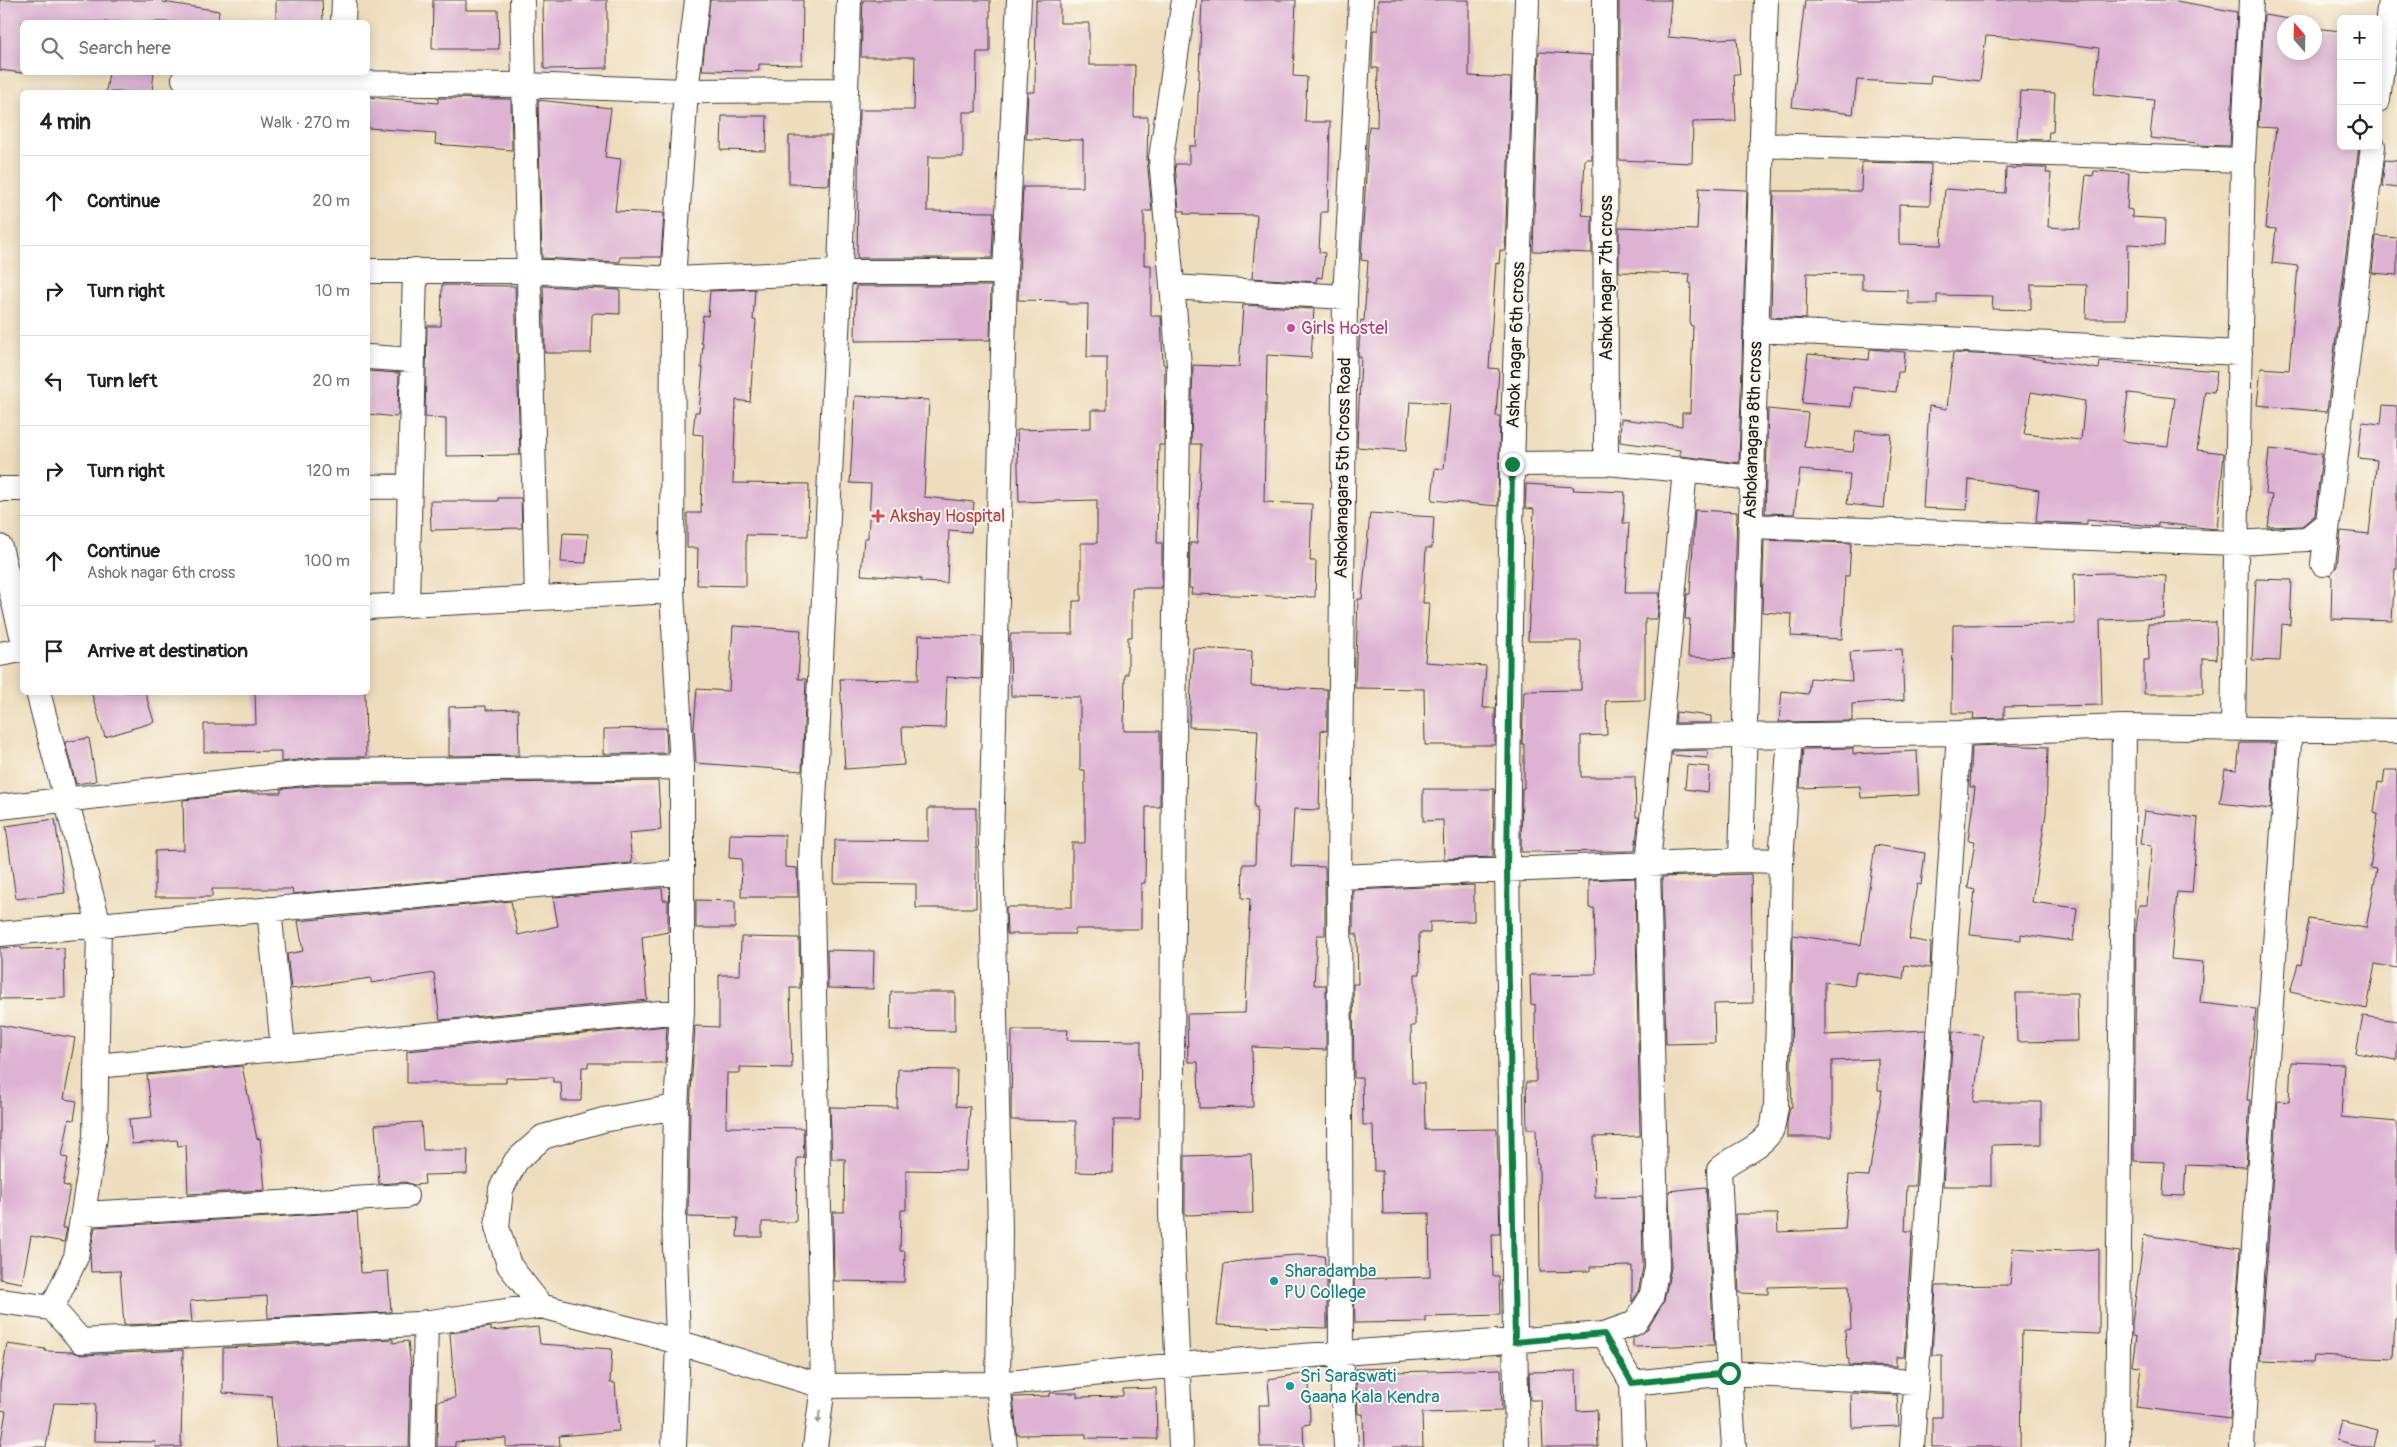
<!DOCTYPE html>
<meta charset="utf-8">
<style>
body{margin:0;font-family:Pangolin,sans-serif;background:#f2f2f2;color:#222}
.controls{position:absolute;right:15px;top:15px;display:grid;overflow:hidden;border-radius:8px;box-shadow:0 2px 12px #0003}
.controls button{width:45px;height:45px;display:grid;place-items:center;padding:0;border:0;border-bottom:1px solid #e0e0e0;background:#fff;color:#222;font:25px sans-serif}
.compass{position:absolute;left:2277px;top:15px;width:45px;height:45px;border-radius:50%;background:#fff;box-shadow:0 2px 12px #0003;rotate:340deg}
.stop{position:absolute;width:15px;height:15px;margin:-11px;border:4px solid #0b8043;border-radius:50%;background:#fff}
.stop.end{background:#0b8043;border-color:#fff;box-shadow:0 1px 5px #0008}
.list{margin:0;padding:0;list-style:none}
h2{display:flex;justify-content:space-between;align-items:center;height:65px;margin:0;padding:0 20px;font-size:21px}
h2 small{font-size:16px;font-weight:400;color:#767676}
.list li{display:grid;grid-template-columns:32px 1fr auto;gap:15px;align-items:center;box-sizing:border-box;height:90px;padding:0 20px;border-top:1px solid #e0e0e0}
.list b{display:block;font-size:19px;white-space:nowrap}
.list p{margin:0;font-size:16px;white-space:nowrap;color:#767676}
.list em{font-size:16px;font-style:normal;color:#767676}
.icon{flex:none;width:28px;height:28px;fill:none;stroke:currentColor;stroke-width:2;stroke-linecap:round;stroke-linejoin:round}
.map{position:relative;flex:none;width:2397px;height:1447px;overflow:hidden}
.search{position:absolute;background:#fff;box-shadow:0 2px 12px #0003;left:20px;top:20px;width:350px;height:55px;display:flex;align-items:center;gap:12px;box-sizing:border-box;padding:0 18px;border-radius:8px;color:#767676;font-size:19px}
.panel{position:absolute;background:#fff;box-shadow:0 2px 12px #0003;left:20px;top:90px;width:350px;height:605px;border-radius:8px}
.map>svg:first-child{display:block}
.building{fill:#ddb2d3;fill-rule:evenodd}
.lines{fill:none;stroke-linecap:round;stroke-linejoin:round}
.minor-casing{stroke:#3c3934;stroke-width:26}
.minor{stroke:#fff;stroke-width:24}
.oneway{fill:#999}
.route{stroke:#0b8043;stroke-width:6}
.hotel-dot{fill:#d1479c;stroke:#fbf7ec;stroke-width:2}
.health-dot{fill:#e0444e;stroke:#fbf7ec;stroke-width:2}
.culture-dot{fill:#0f9aa8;stroke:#fbf7ec;stroke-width:2}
.labels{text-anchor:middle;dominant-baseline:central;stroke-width:4;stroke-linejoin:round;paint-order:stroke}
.street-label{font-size:18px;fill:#1c1c1c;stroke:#fbf7ec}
.hotel-label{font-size:18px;fill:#b23c85;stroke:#fbf7ec;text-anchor:start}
.health-label{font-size:18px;fill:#be3a42;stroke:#fbf7ec;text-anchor:start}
.culture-label{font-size:18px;fill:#0d838f;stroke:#fbf7ec;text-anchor:start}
</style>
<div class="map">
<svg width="2397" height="1447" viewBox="0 0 2397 1447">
<rect width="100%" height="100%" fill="#fbf7ec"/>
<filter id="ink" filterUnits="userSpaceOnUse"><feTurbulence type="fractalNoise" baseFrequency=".02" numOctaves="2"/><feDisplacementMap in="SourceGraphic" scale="10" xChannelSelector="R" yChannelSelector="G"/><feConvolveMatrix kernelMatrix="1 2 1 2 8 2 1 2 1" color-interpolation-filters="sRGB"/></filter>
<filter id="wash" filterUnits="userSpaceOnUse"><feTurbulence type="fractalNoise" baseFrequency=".0096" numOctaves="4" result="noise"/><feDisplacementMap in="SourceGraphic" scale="20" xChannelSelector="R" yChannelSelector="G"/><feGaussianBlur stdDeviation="1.12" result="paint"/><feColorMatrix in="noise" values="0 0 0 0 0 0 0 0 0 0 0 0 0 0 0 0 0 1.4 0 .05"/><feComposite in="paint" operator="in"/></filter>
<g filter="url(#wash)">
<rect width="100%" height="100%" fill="#eeddbc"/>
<g id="blocks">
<path class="building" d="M0,0H163V2L219,11L218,22H22V73L0,70Z
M276,0H322L323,22H276Z
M433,0H466V10H498L499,49H432Z
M543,0H607V68L544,69Z
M710,0H803L802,65L759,64V71L702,70Z
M863,0H990V52H977L976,112H963V157H928L927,211L994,212L992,258H857L859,110H914L915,57H861Z
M1036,0H1060V23H1089V65H1135L1134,117H1148L1147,159L1152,211H1144V265H1151V316H1161L1163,364L1165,365L1164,445H1159L1157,543H1162V588H1132V637H1128V674H1125L1124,731H1160V807H1146L1145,883H1141V929H1075V934H1007L1006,907H1072V843H1085V770H1080V697L1011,696L1010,638L1011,634H1073V601H1081V543H1097V500L1019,502L1017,430L1091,428V410H1107V357H1087L1088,304H1067V301L1018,300L1023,187H1083V140L1026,139L1028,92H1035Z
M1202,0H1296L1293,76L1307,77L1305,122H1330L1328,212H1321L1319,252L1325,253L1322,278L1317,277L1316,282L1252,278L1257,215L1184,214V211H1179L1175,164H1189V146H1196Z
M1378,0H1469V76L1511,78L1505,251L1500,250L1499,264L1496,263L1489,368L1499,369L1496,416H1500L1498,506L1432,500L1435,468L1444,469L1450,404L1410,402L1406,451L1357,447L1361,357H1358L1361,320L1364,321L1368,261L1361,260L1369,126L1377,127L1378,68H1372L1373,40V30H1378Z
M1619,0H1671L1668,37L1701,40L1737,38L1740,74H1734L1736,121L1693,122L1692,163L1619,160Z
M1805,0H2171L2237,12L2230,146L2198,145V143L2150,138L2154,100L2094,94L2099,48L2020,38L1986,36L1980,81L1931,75L1930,84L1857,80L1853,114L1792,107Z
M2264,15L2303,21L2284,22V52H2314V28L2341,31V146H2359L2327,412L2257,405L2261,368L2289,370L2298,266L2272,263L2276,229L2265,228L2276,128L2258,127Z
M1539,52L1591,55L1592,159H1585L1582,215L1592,216V253L1533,251Z
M109,72H154L152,92H106Z
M2020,91L2055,93L2053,132H2049L2048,140L2017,139Z
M368,97L438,103V98L511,99L512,150L435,144L436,133L368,128Z
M538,100L611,108L605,157L621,159L615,211L664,213L661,257H620V262L542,258Z
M722,116H767L766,151L721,150Z
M789,136H831L829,185L789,184Z
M2385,160L2397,161V188L2382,186Z
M1862,162L1931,164L1930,205L1899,204V244L1941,245L1945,189L2005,193L2006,168L2015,169L2016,167L2047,168L2046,173H2051L2048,227L2080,229L2086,175L2093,176L2094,171L2129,173L2127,209L2132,210V217L2165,219L2164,246L2128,244L2127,319H2086L2087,285L2031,284V310L1992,309L1993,296L1937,295V304H1908V290L1862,289V274L1807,273L1806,319L1771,317L1774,191H1861Z
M1699,188L1747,190L1739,463L1680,456V450L1620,442L1621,419L1682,426V413H1690L1693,326L1690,325L1691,283H1689L1690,274L1619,272V227L1697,230Z
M2376,236L2397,238V275L2372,273Z
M442,285L515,286L520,455L446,456V418L425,417L427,326H441Z
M543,286L620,290V314L595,313L592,315L591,353H545Z
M856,286H991L990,340L855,341Z
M755,289L753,320H756L750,402L736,400L733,483L809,484L808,536L746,535V586L697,585L698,548H687V513H701L703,435L693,434L695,412H699L703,368H701L703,343H701L703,315L708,316L710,291Z
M1243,305L1314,309L1311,358L1267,355L1264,502L1312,504L1310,561H1316L1315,597L1191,594L1192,588H1189L1190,543H1197L1201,444H1191L1193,365L1239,367Z
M1870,349L1905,352L1903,372H1898L1896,392L1853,387L1851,407L1802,403L1808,354L1869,360Z
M1953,353L2018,356L2099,369L2100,361L2217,371L2214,392L2205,391L2197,450L2224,453L2217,529L2158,523V526H2155L2087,520V524L2036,522L2039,490L1969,479L1967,510L1923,508L1929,406L1947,409ZM2031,392L2085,401L2081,440L2024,434ZM2128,393L2175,398L2168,446L2122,441Z
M368,371L399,373L398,415L396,417L368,414Z
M855,396L929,400L924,497L974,502L971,532L949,530L947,583L921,582V579L861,575L864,538H868L871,484L850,483Z
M2383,405L2397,406V569H2395L2392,621L2331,619L2332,576H2329L2337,566L2341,531L2369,534L2377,460L2358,458L2362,422L2381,424Z
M1768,409L1808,413L1804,447L1853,452L1856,431L1891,434L1884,508L1847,504L1850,474L1800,470L1794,514L1765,513Z
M2269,449L2322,454L2315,515L2302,526L2268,527L2272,495L2265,494Z
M1526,484L1574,487L1573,490L1625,492L1623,523H1629L1625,593H1660L1657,619H1645V700L1606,701L1607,735L1581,736V777H1635L1636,817H1639L1635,851L1521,852L1522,788H1524V744H1522L1524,691L1581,690V641H1528L1534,509L1525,508Z
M498,498H521L522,528L431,530L430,501H498Z
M1695,510L1737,512L1733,659L1688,657L1690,619H1685L1687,594H1690Z
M1370,513L1434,517L1432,548H1426L1423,603H1429L1425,662L1486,666L1483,708H1495V745H1425L1424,689L1355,688L1358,599H1362Z
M563,533L588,534L586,563L561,562Z
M1764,540L1851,543L1849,576H1845L1842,639L1791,636L1792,614L1762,612Z
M2110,573L2166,576L2164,618L2100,620L2102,705L2004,707V718L1973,719L1974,713H1952L1953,625L2075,624L2074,574Z
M2256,579L2292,580L2290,625L2282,624L2280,661L2252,660Z
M2216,622L2217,659L2203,658V694H2144V660H2149L2148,624Z
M733,626L801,630L798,679H806L802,771L696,763L694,727L697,689L729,691Z
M919,635L982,637L981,679L947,677L945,728L902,727L904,765L845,769L840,679L918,680Z
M1193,648L1252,651L1251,686L1327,689V731L1321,730L1319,810L1294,809L1291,866L1325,867V935H1317L1314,985H1326V1050L1252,1047L1253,1107L1199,1108L1198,1062H1188L1187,1014L1245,1013L1250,899L1242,898L1243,864H1255L1257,807H1254L1258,730L1189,727Z
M1902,649L1904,700L1852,704V721L1779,722L1782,691L1808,694L1810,678L1852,681L1850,652Z
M91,692H145L154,722L105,737Z
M255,692H365L366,757H322L281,762V751L204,752V724H256Z
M486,706V710L518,709L519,755L449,756V707Z
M1676,712L1711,716V723H1675Z
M666,728L667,753L604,754V729Z
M89,738L96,781L76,784L65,742Z
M2240,743H2275L2271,809L2220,803L2225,769L2237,770Z
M2003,745L2048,747L2046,813L2032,902L2077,908L2073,941L2021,934V940L1970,935L1975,890L1968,888L1975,841L1968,840L1975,787H1970L1972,746Z
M1853,748V754L1917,751L1919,795L1861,798L1860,786L1800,788L1803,749Z
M1708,750L1707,758L1672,755V751Z
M1687,765L1710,767L1708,792L1685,789Z
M2385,770H2397V968L2375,964L2367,1009L2290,992L2298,964L2301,965L2309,919L2366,928L2377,869L2370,868L2378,814L2374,813L2378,782L2383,783Z
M658,781L661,830L629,833L632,863L293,894L292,889H212V897H155V851L184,850L183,800L248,793H281V789L323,785Z
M1423,789H1494L1493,857L1444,859L1443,820L1423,821Z
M928,808H976V908H916V884L834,883L835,840L928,841Z
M2144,811L2198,818L2192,893L2177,892L2171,959L2203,962L2200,1003L2256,1009L2247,1100H2250L2246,1167L2186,1165L2184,1196L2163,1195L2165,1162L2134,1161L2136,929L2139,905H2147L2152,845L2140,844Z
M55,819L65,893L16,899L6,826Z
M730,834L785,835V867L797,868L798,897H741L742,859L729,858Z
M1875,845L1925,853L1921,885L1917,884L1909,939L1931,943L1930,968L1905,965L1903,979L1856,972L1854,986L1825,982V1035L1926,1030L1915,1186H1907L1905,1231H1912L1904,1357H1896V1367L1849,1365V1359H1847L1845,1330L1851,1329L1849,1285L1768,1287V1294L1739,1293L1735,1214H1777L1778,1232L1845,1229L1849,1175L1869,1176L1882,1090H1878V1059L1832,1061V1137H1787V1123L1790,1107H1792L1791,1065L1793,935L1861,945Z
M1751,874L1753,1003L1714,1004L1715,1043L1666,1044L1662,877Z
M1635,878L1640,1136L1594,1137L1595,1198L1642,1197L1643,1267L1638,1293L1632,1302V1266L1590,1267V1271L1540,1272L1539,1164H1537L1536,1129H1527L1526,1082H1536L1535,1004L1531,1005L1530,975L1596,974L1594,908H1589V880Z
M1474,885V921L1430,922V933H1419L1420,974H1415V1026H1411L1412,1083H1424L1425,1130L1497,1129L1500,1234H1492L1493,1276H1499L1500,1315L1426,1317V1322L1355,1323L1354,1279L1430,1277L1429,1213L1383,1214L1382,1171H1374L1373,1125H1363L1362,1078H1354L1353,984H1358L1357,934H1353V890Z
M662,888L663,900H668V932L642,937L647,1000L440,1020L434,973L371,983V978L291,989L287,954L303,951L298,921L511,901L518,935L558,926L553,897Z
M696,900L735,901V928H696Z
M741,937L799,938L800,988H790L792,1068L740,1067V1073H727L726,1127L803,1128L804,1158H797L796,1222H762V1237H737L738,1218L688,1217L690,1108L695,1026L719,1027V975H740Z
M21,947V949L64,948L65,998L0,999V948Z
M827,950L874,951L873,989L828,988Z
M891,992H955V1031L890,1030Z
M2016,993H2077L2078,1041L2017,1042Z
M2363,1016L2397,1021V1060L2356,1053Z
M0,1025L75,1038L64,1099L77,1101L74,1120L69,1119L62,1157L68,1158L63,1185L70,1187L62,1228H67L64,1242L31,1236L22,1283L0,1279Z
M667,1026L665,1063H588V1067H582L581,1101H562L561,1082H553V1077L506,1078V1083H407V1051Z
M1012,1030H1068L1067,1040L1141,1041L1140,1120H1114L1113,1173L1076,1172V1121L1011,1120Z
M1953,1031L1983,1036L1973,1102H2041V1144L1991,1145V1186H1943Z
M2291,1062L2344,1064L2341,1117L2397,1122V1319H2395L2393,1359L2314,1356L2313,1363L2260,1361L2278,1101L2289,1102Z
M242,1066L257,1139L260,1138L265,1190L188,1194L186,1145L178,1146L177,1140L132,1144L129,1119L152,1117L147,1075Z
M898,1069L957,1070L956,1106L970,1107L966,1171L906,1170V1210H901L900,1251H905L904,1282L834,1281L833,1212H844L845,1159H832L830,1107L897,1108Z
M421,1122L423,1150H468L467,1174L424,1175L425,1184L414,1185L405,1182L379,1184L375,1125Z
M1251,1154L1253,1213L1185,1215V1156Z
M1706,1187L1714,1345L1633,1347V1338L1647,1330L1664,1301L1671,1268L1669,1191Z
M357,1212L361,1273L388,1271L391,1312L268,1318L267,1296L190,1301L192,1322L124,1325L120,1271L91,1272L90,1254L95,1227Z
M2144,1235L2240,1249L2230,1419L2136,1407L2141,1367L2132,1366L2136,1337L2132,1336V1323Z
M2013,1248L2063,1251L2099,1249V1334L2022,1331L2020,1447H1932V1417H1942V1355H1932L1936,1286L2010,1285Z
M1297,1255L1324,1256L1327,1279V1328L1217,1325L1224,1264L1257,1258Z
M491,1327V1331L538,1327L540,1344L612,1349L610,1383H615L619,1431L559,1436L560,1446L506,1447V1438L455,1442V1447H437L438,1401L455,1398L450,1333Z
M393,1339V1343L408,1341L411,1367L409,1447H276L272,1396L223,1393V1348Z
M7,1344L45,1349V1351L73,1352L82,1355L183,1350L181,1447H156L155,1442L94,1441L95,1404L54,1403L46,1447H0L6,1411L0,1410V1384Z
M1394,1368V1372L1501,1369L1502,1411L1422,1413L1423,1447H1364L1363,1414H1358L1356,1369Z
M1576,1371L1577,1411L1597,1410L1598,1447H1543L1541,1400H1530L1529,1372Z
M1309,1373L1310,1424L1303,1425L1304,1447H1260L1259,1405H1270L1268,1379Z
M1156,1388L1157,1439L1086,1438V1434L1017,1435L1013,1397L1050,1396V1393H1077V1397L1123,1396V1389Z
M1851,1393L1897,1395L1899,1426L1852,1428Z
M2341,1421L2378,1430L2374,1447H2365L2336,1440Z"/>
</g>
</g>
<g filter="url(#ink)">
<use href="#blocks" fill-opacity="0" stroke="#3c3934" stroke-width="1"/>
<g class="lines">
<g class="minor-casing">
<path id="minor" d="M522,0L537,598
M343,22L344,0
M184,79L339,83L523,85L686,91L846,90
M2378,100L2390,0
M1761,145L2243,160
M368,271H528L673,279L840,272H1005
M1172,287L1345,297
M1756,330L2240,353
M368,357L413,360
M1512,464L1606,463L1605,0
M1685,470L1751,478
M368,487L410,486
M0,489H22
M1750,526L2237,543L2307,539L2327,523
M0,547L22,635
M2323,564L2373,146
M407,605L415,270
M368,607L672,591
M0,654L22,650
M38,692L99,925L95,1137L76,1257L52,1308
M2233,728L2243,160L2251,0
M1661,737L1959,733L2124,727L2397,731
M0,807L322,771L682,767
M1741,860L1766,0
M1339,877L1741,860L1781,861
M269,909L283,1048
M0,934L681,872
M96,1066L682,1011
M83,1214L406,1196
M0,1301L52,1308L81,1341L417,1324L541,1306L654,1335L823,1386L998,1384L1177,1365L1604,1334L1635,1323L1651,1298L1657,1268L1648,864L1685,470L1606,463
M541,1306L509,1265L497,1227L501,1189L516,1161L543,1137L603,1120L676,1107
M1604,1334L1632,1383L1634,1447
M1632,1383L1729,1373L1916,1382
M423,1447L426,1322
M674,1447L678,1342L674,1219L676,1107L682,1011V767L672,591L673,279L686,91L697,0
M815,1447L823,1386L811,862L840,272L849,0
M1005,1447L998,1384L1000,1230L991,844L1005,272L1019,0
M1181,1447L1171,1213L1175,611L1179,365L1161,158L1184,0
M1346,1447L1341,1354L1339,877L1345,297L1361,0
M1517,1447L1507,870L1512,464L1527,0
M1734,1447L1729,1373L1719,1170C1734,1156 1760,1149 1771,1131C1774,1126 1774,1115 1776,1108L1781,861L1790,735
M1912,1447L1959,733
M2117,1447L2124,727
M2242,1447L2248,1333L2290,729"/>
</g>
<use href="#minor" class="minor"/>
</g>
<defs><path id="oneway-solid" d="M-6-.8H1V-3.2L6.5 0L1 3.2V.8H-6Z" transform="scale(1.25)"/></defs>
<use class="oneway" href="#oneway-solid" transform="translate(819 1417) rotate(97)"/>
</g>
<g class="lines" filter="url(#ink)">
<path class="route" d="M1512,464L1507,870L1515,1342L1604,1334L1632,1383L1729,1373"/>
</g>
<circle class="hotel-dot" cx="1291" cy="328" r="5"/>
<path class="health-dot" d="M875.5 508.5h5v5h5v5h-5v5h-5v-5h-5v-5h5z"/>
<g class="culture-dot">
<circle cx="1274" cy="1281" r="5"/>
<circle cx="1290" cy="1386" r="5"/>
</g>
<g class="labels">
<g class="street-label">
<text transform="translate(1606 278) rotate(-90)">Ashok nagar 7th cross</text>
<text transform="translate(1516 345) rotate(-88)">Ashok nagar 6th cross</text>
<text transform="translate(1753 430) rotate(-88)">Ashokanagara 8th cross</text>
<text transform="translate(1343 468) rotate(-89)">Ashokanagara 5th Cross Road</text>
</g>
<g class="hotel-label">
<text x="1301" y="328">Girls Hostel</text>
</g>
<g class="health-label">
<text x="889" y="516">Akshay Hospital</text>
</g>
<g class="culture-label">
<text x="1284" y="1271">Sharadamba<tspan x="1284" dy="21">PU College</tspan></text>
<text x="1300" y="1376">Sri Saraswati<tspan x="1300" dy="21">Gaana Kala Kendra</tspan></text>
</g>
</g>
</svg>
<div class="controls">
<button>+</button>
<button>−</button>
<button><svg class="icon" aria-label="locate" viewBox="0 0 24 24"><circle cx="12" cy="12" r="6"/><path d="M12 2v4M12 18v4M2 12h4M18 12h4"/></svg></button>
</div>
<svg class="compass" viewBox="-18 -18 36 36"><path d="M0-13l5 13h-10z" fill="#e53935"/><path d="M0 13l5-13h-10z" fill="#767676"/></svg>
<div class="stop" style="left:1729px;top:1373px"></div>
<div class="stop end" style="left:1512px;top:464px"></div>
<div class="search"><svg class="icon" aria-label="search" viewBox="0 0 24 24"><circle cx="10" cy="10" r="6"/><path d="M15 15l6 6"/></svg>Search here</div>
<section class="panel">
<h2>4 min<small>Walk · 270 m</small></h2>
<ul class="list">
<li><svg class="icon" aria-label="ahead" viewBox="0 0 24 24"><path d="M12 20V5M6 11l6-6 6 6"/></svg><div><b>Continue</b></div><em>20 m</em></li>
<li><svg class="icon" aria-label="right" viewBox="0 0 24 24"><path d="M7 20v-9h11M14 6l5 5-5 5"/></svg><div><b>Turn right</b></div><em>10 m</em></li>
<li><svg class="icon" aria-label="left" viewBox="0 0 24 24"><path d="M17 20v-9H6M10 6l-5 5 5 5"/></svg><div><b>Turn left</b></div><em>20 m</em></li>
<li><svg class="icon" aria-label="right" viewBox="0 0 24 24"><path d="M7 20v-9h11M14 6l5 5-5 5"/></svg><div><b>Turn right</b></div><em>120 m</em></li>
<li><svg class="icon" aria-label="ahead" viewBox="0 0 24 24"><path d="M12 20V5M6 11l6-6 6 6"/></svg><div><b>Continue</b><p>Ashok nagar 6th cross</p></div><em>100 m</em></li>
<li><svg class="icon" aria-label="arrive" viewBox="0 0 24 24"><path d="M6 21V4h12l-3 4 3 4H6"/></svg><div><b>Arrive at destination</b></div></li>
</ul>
</section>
</div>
